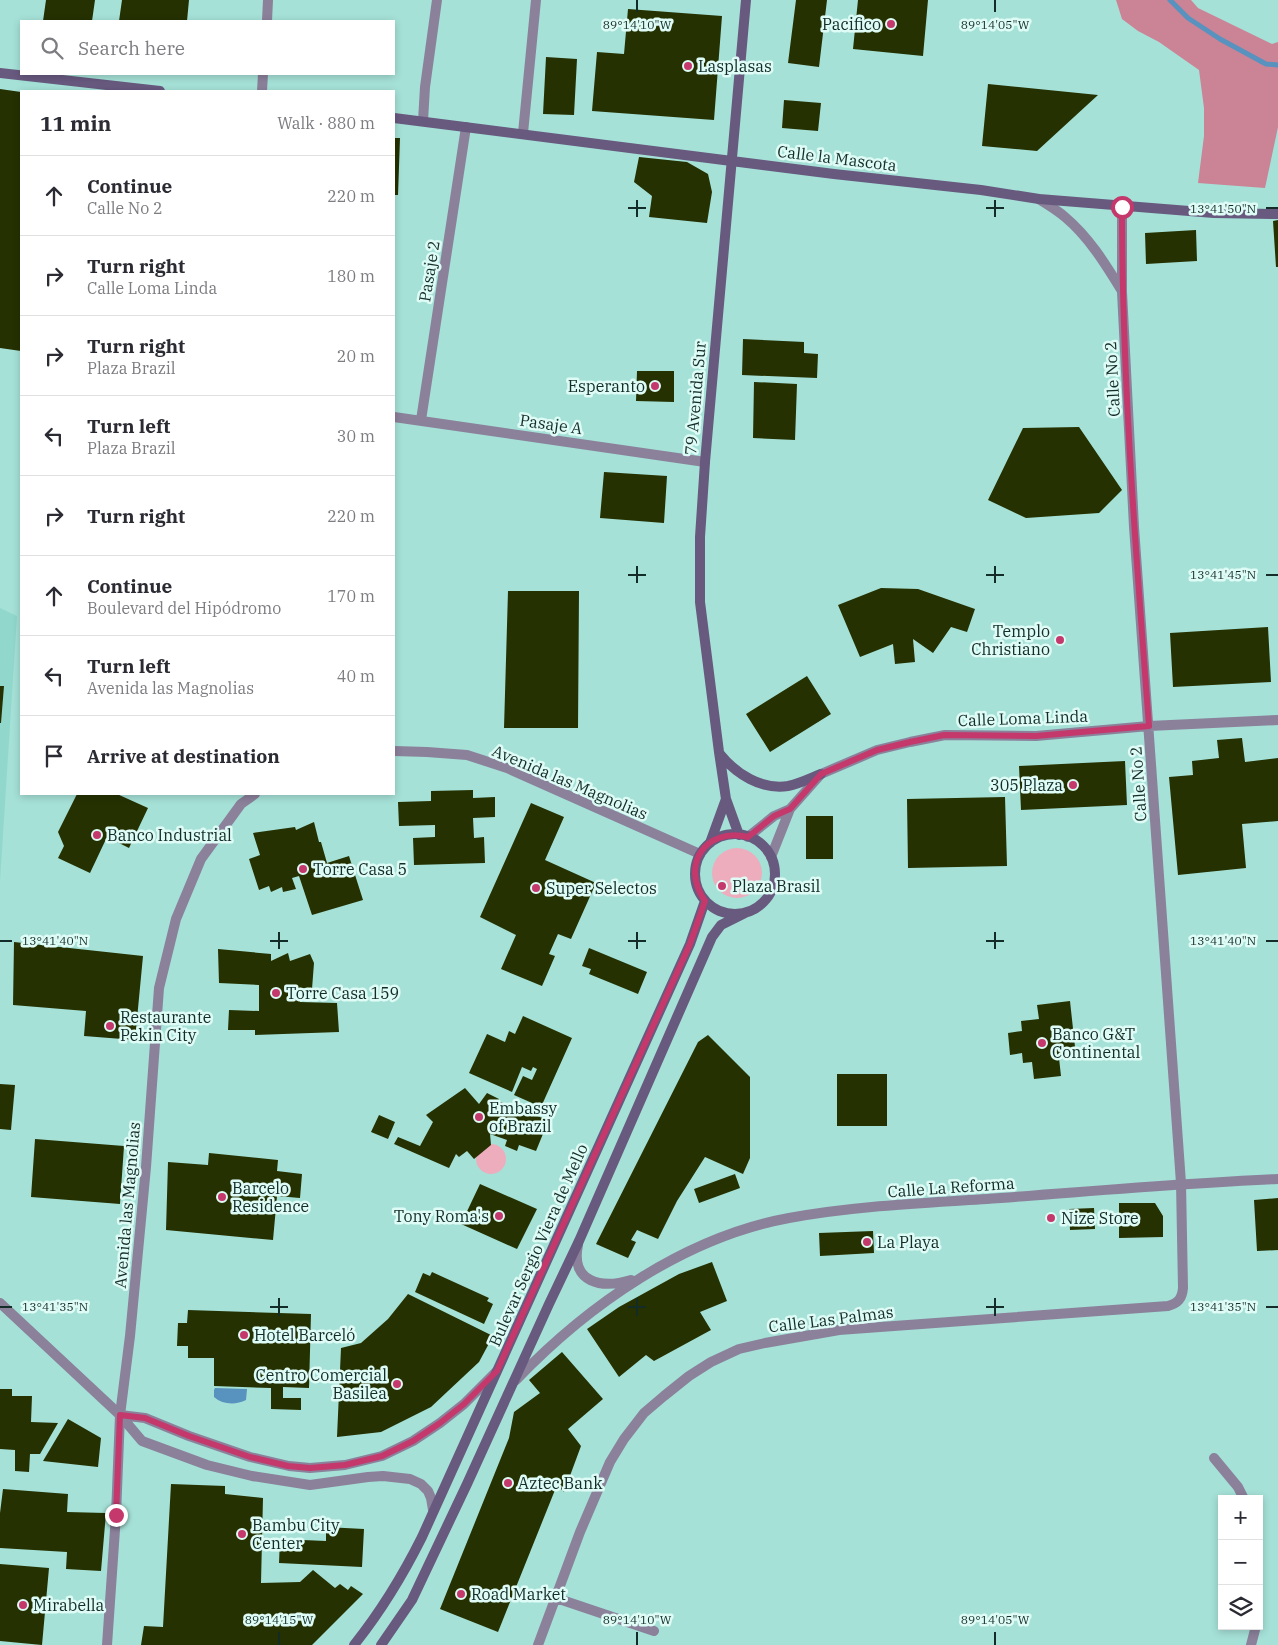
<!DOCTYPE html>
<meta charset="utf-8">
<style>
body{margin:0;font-family:"IBM Plex Serif",serif;background:#f2f2f3;color:#2b2b33}
.controls{position:absolute;right:15px;bottom:15px;display:grid;overflow:hidden;border-radius:0px;box-shadow:0 2px 8px #0003}
.controls button{width:45px;height:45px;display:grid;place-items:center;padding:0;border:0;border-bottom:1px solid #e1e1e2;background:#fff;color:#2b2b33;font:25px sans-serif}
.stop{position:absolute;width:15px;height:15px;margin:-11px;border:4px solid #c4386b;border-radius:50%;background:#fff}
.stop.end{background:#c4386b;border-color:#fff;box-shadow:0 1px 5px #0008}
.list{margin:0;padding:0;list-style:none}
h2{display:flex;justify-content:space-between;align-items:center;height:65px;margin:0;padding:0 20px;font-size:21px}
h2 small{font-size:16px;font-weight:400;color:#7c7c81}
.list li{display:grid;grid-template-columns:32px 1fr auto;gap:15px;align-items:center;box-sizing:border-box;height:80px;padding:0 20px;border-top:1px solid #e1e1e2}
.list b{display:block;font-size:19px;white-space:nowrap}
.list p{margin:0;font-size:16px;white-space:nowrap;color:#7c7c81}
.list em{font-size:16px;font-style:normal;color:#7c7c81}
.icon{flex:none;width:28px;height:28px;fill:none;stroke:currentColor;stroke-width:2;stroke-linecap:round;stroke-linejoin:round}
.map{position:relative;flex:none;width:1278px;height:1645px;overflow:hidden}
.search{position:absolute;background:#fff;box-shadow:0 2px 8px #0003;left:20px;top:20px;width:375px;height:55px;display:flex;align-items:center;gap:12px;box-sizing:border-box;padding:0 18px;border-radius:0px;color:#7c7c81;font-size:19px}
.panel{position:absolute;background:#fff;box-shadow:0 2px 8px #0003;left:20px;top:90px;width:375px;height:705px;border-radius:0px}
.map>svg:first-child{display:block}
.built{fill:#91d7cc}
.green{fill:#edadbd}
.forest{fill:#cb8396}
.water{fill:#5892bf}
.lines{fill:none;stroke-linecap:round;stroke-linejoin:round}
.stream{stroke:#5892bf;stroke-width:5}
.building{fill:#253100}
.minor{stroke:#8b819b;stroke-width:10}
.tertiary{stroke:#8b819b;stroke-width:10}
.secondary{stroke:#68597f;stroke-width:10}
.route{stroke:#c4386b;stroke-width:6}
.ticks{fill:none;stroke:#142c28;stroke-width:2}
.poi-dot{fill:#c4386b;stroke:#defbf6;stroke-width:2}
.labels{text-anchor:middle;dominant-baseline:central;stroke-width:5;stroke-linejoin:round;paint-order:stroke}
.poi-label{font-size:16px;fill:#142c28;stroke:#defbf6;text-anchor:start}
.street-label{font-size:16px;fill:#142c28;stroke:#defbf6}
.ticks-label{font-size:12px;text-anchor:middle;fill:#142c28;stroke:#defbf6;stroke-width:5;stroke-linejoin:round;paint-order:stroke}
</style>
<div class="map">
<svg width="1278" height="1645" viewBox="0 0 1278 1645">
<rect width="100%" height="100%" fill="#a5e1d7"/>
<path class="built" d="M0,608L17,616L0,881Z"/>
<path class="green" d="M712 873a25 25 0 1 1 50 0a25 25 0 1 1-50 0Z
M476 1159a15 15 0 1 1 30 0a15 15 0 1 1-30 0Z"/>
<path class="forest" d="M1116,0H1191L1198,8L1272,44L1278,42V127L1265,188L1198,183L1204,136V108L1199,70L1159,42L1138,31L1122,19Z"/>
<path class="water" d="M215,1388L247,1389L246,1400C236,1405 223,1405 214,1397V1390Z"/>
<g class="lines">
<path class="stream" d="M1170,0L1188,18L1220,39L1266,64L1278,65"/>
</g>
<path class="building" d="M46,0H95L92,21H43Z
M122,0H189L187,21H119Z
M796,0H827L819,67L788,63Z
M858,0H928L923,56L853,49Z
M628,9L722,16L714,120L592,111L597,52L624,54Z
M546,57L577,59L574,115L543,114Z
M988,84L1098,95L1037,151L982,146Z
M0,89L21,92V351L0,348Z
M784,100L821,103L818,131L782,128Z
M394,138H400L398,195H394Z
M639,157L687,162L708,174L712,192L707,223L649,217L652,196L634,182Z
M1278,220V267H1276L1273,221Z
M1196,230L1197,261L1146,264L1145,233Z
M743,339L804,342V353L818,354L817,378L742,375Z
M637,371H674V402L636,401Z
M754,382L797,384L795,440L753,438Z
M1079,427L1122,490L1099,513L1026,518L988,500L1023,428Z
M604,472L667,476L664,523L600,518Z
M881,588L918,589L975,609L967,632L951,627L933,653L913,639L915,662L895,664L893,644L860,657L838,605Z
M508,591H579L578,728H504Z
M1268,627L1271,682L1173,687L1170,633Z
M807,676L831,714L770,752L746,714Z
M0,686H4L1,723H0Z
M1242,738L1245,762L1278,758V821L1242,824L1246,868L1178,875L1169,777L1193,775L1192,761L1219,758L1217,740Z
M1125,761L1127,805L1021,810L1019,766Z
M473,790V798L495,797V817L473,818L474,838L484,837L485,863L414,865L413,838L435,837V825L399,826L398,802L431,801V791Z
M77,794H117L148,808L129,848L107,837L90,873L58,858L64,846L58,832Z
M1005,797L1007,866L908,868L907,799Z
M531,803L564,817L545,860L596,883L571,939L558,934L549,954L555,956L542,986L501,969L516,935L480,917Z
M806,816H833V859H806Z
M314,822L319,842H321L327,863L349,856L363,900L312,915L299,876L292,878L296,889L283,892L282,887L271,892L269,886L259,890L249,859L260,855L253,833L295,827L296,830Z
M14,942L143,956L135,1040L84,1036L86,1011L13,1005Z
M589,948L647,972L638,994L589,974L591,969L582,966Z
M218,949L271,954V961L288,953L290,961L310,954L314,963L312,989L301,988V992L293,991L292,995H300V1002L337,1003L339,1032L255,1035V1030H228L229,1010L259,1011V985L219,983Z
M1070,1001L1076,1056L1059,1058L1061,1076L1034,1079L1032,1062L1023,1063L1022,1053L1010,1055L1008,1033L1022,1031L1021,1021L1039,1019L1037,1005Z
M523,1016L572,1038L541,1107L514,1095L523,1076L532,1080L537,1069L533,1067L531,1071L522,1067L512,1092L469,1073L487,1034L505,1042L509,1031L515,1034Z
M708,1035L750,1077V1158L743,1174L705,1157L677,1201L658,1239L637,1230L631,1240L636,1242L628,1258L596,1244L698,1042Z
M837,1074H887V1126H837Z
M0,1084L15,1085L11,1130L0,1129Z
M465,1088L479,1104L487,1093L499,1099L498,1101L545,1119L544,1123L547,1124L536,1151L519,1145L517,1151L505,1146L507,1140L490,1134L491,1145L474,1159L467,1151L459,1157L456,1154L449,1168L394,1144L398,1137L420,1146L433,1122L426,1115Z
M379,1115L395,1122L388,1139L371,1132Z
M35,1139L124,1146L120,1204L31,1197Z
M209,1153L278,1160L277,1171L302,1174L300,1198L277,1196L273,1240L166,1230L168,1162L208,1165Z
M735,1174L740,1188L699,1203L694,1189Z
M480,1184L537,1209L517,1249L461,1224Z
M1278,1198V1250L1257,1251L1254,1200Z
M1119,1203H1155L1163,1216V1237L1119,1238Z
M1094,1208L1095,1229L1070,1230L1069,1209Z
M873,1231L874,1253L820,1256L819,1233Z
M712,1262L727,1301L700,1312L711,1330L654,1361L646,1355L619,1377L587,1329L619,1307L679,1274Z
M432,1272L489,1298L487,1301L493,1304L484,1324L415,1292L423,1273L430,1276Z
M408,1294L493,1336L479,1362L431,1407L381,1432L337,1437L341,1348L361,1343L388,1319Z
M188,1310L311,1314L309,1388L283,1387V1398H301V1410L271,1409V1388L214,1386V1358H188V1346H177L178,1323H187Z
M562,1352L603,1399L568,1429L581,1446L564,1492L557,1485L498,1632L440,1609L509,1438L514,1412L540,1393L529,1380Z
M0,1389H12V1396H32L31,1422L58,1423L40,1454H30L29,1472L15,1471V1450L0,1449Z
M68,1419L101,1438L98,1467L43,1461Z
M171,1484L225,1486V1494L263,1498L261,1583L300,1582L313,1570L335,1588L340,1584L348,1590L351,1586L363,1594L312,1645H141L144,1626L163,1627Z
M3,1489L68,1494L67,1512L106,1513L101,1571L66,1569L67,1552L0,1548V1513Z
M326,1527L364,1529L362,1567L279,1563L280,1539L326,1541Z
M0,1564L49,1568L42,1645L0,1641Z"/>
<g class="lines">
<path class="minor" d="M267,21L268,0
M262,91L263,74
M423,121L425,87L437,0
M523,133L536,0
M1039,199C1048,205 1057,210 1065,217C1089,237 1106,265 1122,291
M394,417L705,462
M421,420L466,127
M394,751L427,752L467,755L507,768L700,854
M748,837L774,816L790,809
M771,857L790,809L821,774L877,750L910,742L945,735L1036,736L1149,726L1278,720
M1214,1458L1238,1487L1244,1499
M556,1598L654,1631
M107,1645L116,1515L120,1415L130,1336L146,1167L159,988L176,919L201,859L241,804L255,794
M538,1645L580,1532L610,1462L624,1439L644,1413L664,1396L689,1376L711,1362L739,1349L765,1343L839,1330L1168,1306C1178,1303 1182,1299 1183,1288L1181,1183L1134,527L1122,292V207
M1251,1645L1256,1626"/>
<path class="tertiary" d="M578,1245C570,1283 602,1289 631,1280
M0,1303L120,1415L142,1441L207,1465L252,1476L310,1485L368,1477L383,1476L410,1479L421,1484L428,1491L431,1498L433,1510
M516,1380C588,1305 685,1237 789,1218C859,1205 931,1203 1001,1198C1093,1191 1185,1183 1278,1179
M120,1415L145,1418L189,1436L250,1457L289,1466L310,1468L345,1465L382,1456L413,1441L440,1423L464,1404L496,1372"/>
<path class="secondary" d="M0,73L160,91
M394,118L834,174L981,190L1039,199L1214,213L1278,214
M720,754C736,774 761,790 788,786C799,784 811,778 821,774
M695 874a40 40 0 1 1 80 0a40 40 0 1 1-80 0Z
M739,835L726,799L719,752L700,602V537L705,462L746,0
M710,843L726,799
M354,1645C382,1610 402,1577 422,1537L690,944L705,901
M381,1645L412,1600L467,1484L549,1304L579,1241L712,937L721,925L745,913"/>
</g>
<g class="lines">
<path class="route" d="M116,1515L120,1415L145,1418L189,1436L250,1457L288,1466L310,1468L345,1465L382,1456L413,1441L440,1423L464,1404L497,1371L690,944L705,901C680,865 705,827 748,837L774,816L790,809L821,774L877,750L910,742L944,735L1036,736L1149,726C1136,554 1122,380 1122,207"/>
</g>
<path class="ticks" d="M637,0V12M995,0V12M637,200V217M995,200V217M628,208H646M986,208H1004M1266,208H1278M637,566V583M995,566V583M628,575H646M986,575H1004M1266,575H1278M279,932V949M637,932V949M995,932V949M0,941H12M270,941H288M628,941H646M986,941H1004M1266,941H1278M279,1298V1316M637,1298V1316M995,1298V1316M0,1307H12M270,1307H288M628,1307H646M986,1307H1004M1266,1307H1278M279,1632V1645M637,1632V1645M995,1632V1645"/>
<g class="poi-dot">
<circle cx="891" cy="24" r="5"/>
<circle cx="688" cy="66" r="5"/>
<circle cx="655" cy="386" r="5"/>
<circle cx="1060" cy="640" r="5"/>
<circle cx="1073" cy="785" r="5"/>
<circle cx="97" cy="835" r="5"/>
<circle cx="303" cy="869" r="5"/>
<circle cx="722" cy="886" r="5"/>
<circle cx="536" cy="888" r="5"/>
<circle cx="276" cy="993" r="5"/>
<circle cx="110" cy="1026" r="5"/>
<circle cx="1042" cy="1043" r="5"/>
<circle cx="479" cy="1117" r="5"/>
<circle cx="222" cy="1197" r="5"/>
<circle cx="499" cy="1216" r="5"/>
<circle cx="1051" cy="1218" r="5"/>
<circle cx="867" cy="1242" r="5"/>
<circle cx="244" cy="1335" r="5"/>
<circle cx="397" cy="1384" r="5"/>
<circle cx="508" cy="1483" r="5"/>
<circle cx="242" cy="1534" r="5"/>
<circle cx="461" cy="1594" r="5"/>
<circle cx="23" cy="1605" r="5"/>
</g>
<g class="labels">
<g class="poi-label">
<text x="881" y="24" text-anchor="end">Pacifico</text>
<text x="698" y="66">Lasplasas</text>
<text x="645" y="386" text-anchor="end">Esperanto</text>
<text x="1050" y="631" text-anchor="end">Templo<tspan x="1050" dy="18">Christiano</tspan></text>
<text x="1063" y="785" text-anchor="end">305 Plaza</text>
<text x="107" y="835">Banco Industrial</text>
<text x="313" y="869">Torre Casa 5</text>
<text x="732" y="886">Plaza Brasil</text>
<text x="546" y="888">Super Selectos</text>
<text x="286" y="993">Torre Casa 159</text>
<text x="120" y="1017">Restaurante<tspan x="120" dy="18">Pekin City</tspan></text>
<text x="1052" y="1034">Banco G&amp;T<tspan x="1052" dy="18">Continental</tspan></text>
<text x="489" y="1108">Embassy<tspan x="489" dy="18">of Brazil</tspan></text>
<text x="232" y="1188">Barcelo<tspan x="232" dy="18">Residence</tspan></text>
<text x="489" y="1216" text-anchor="end">Tony Roma's</text>
<text x="1061" y="1218">Nize Store</text>
<text x="877" y="1242">La Playa</text>
<text x="254" y="1335">Hotel Barceló</text>
<text x="387" y="1375" text-anchor="end">Centro Comercial<tspan x="387" dy="18">Basilea</tspan></text>
<text x="518" y="1483">Aztec Bank</text>
<text x="252" y="1525">Bambu City<tspan x="252" dy="18">Center</tspan></text>
<text x="471" y="1594">Road Market</text>
<text x="33" y="1605">Mirabella</text>
</g>
<g class="street-label">
<text transform="translate(837 158) rotate(7)">Calle la Mascota</text>
<text transform="translate(429 271) rotate(-81)">Pasaje 2</text>
<text transform="translate(1112 379) rotate(-93)">Calle No 2</text>
<text transform="translate(695 398) rotate(-85)">79 Avenida Sur</text>
<text transform="translate(551 424) rotate(8)">Pasaje A</text>
<text transform="translate(1023 718) rotate(-2)">Calle Loma Linda</text>
<text transform="translate(570 782) rotate(23)">Avenida las Magnolias</text>
<text transform="translate(1138 784) rotate(-94)">Calle No 2</text>
<text transform="translate(951 1187) rotate(-4)">Calle La Reforma</text>
<text transform="translate(127 1205) rotate(-85)">Avenida las Magnolias</text>
<text transform="translate(538 1245) rotate(-66)">Bulevar Sergio Viera de Mello</text>
<text transform="translate(831 1319) rotate(-7)">Calle Las Palmas</text>
</g>
</g>
<g class="ticks-label">
<text x="637" y="29">89°14'10"W</text>
<text x="995" y="29">89°14'05"W</text>
<text x="1223" y="213">13°41'50"N</text>
<text x="1223" y="579">13°41'45"N</text>
<text x="55" y="945">13°41'40"N</text>
<text x="1223" y="945">13°41'40"N</text>
<text x="55" y="1311">13°41'35"N</text>
<text x="1223" y="1311">13°41'35"N</text>
<text x="279" y="1624">89°14'15"W</text>
<text x="637" y="1624">89°14'10"W</text>
<text x="995" y="1624">89°14'05"W</text>
</g>
</svg>
<div class="controls">
<button>+</button>
<button>−</button>
<button><svg class="icon" aria-label="layers" viewBox="0 0 24 24"><path d="M12 4l9 5-9 5-9-5zM3 14l9 5 9-5"/></svg></button>
</div>
<div class="stop" style="left:1122px;top:207px"></div>
<div class="stop end" style="left:116px;top:1515px"></div>
<div class="search"><svg class="icon" aria-label="search" viewBox="0 0 24 24"><circle cx="10" cy="10" r="6"/><path d="M15 15l6 6"/></svg>Search here</div>
<section class="panel">
<h2>11 min<small>Walk · 880 m</small></h2>
<ul class="list">
<li><svg class="icon" aria-label="ahead" viewBox="0 0 24 24"><path d="M12 20V5M6 11l6-6 6 6"/></svg><div><b>Continue</b><p>Calle No 2</p></div><em>220 m</em></li>
<li><svg class="icon" aria-label="right" viewBox="0 0 24 24"><path d="M7 20v-9h11M14 6l5 5-5 5"/></svg><div><b>Turn right</b><p>Calle Loma Linda</p></div><em>180 m</em></li>
<li><svg class="icon" aria-label="right" viewBox="0 0 24 24"><path d="M7 20v-9h11M14 6l5 5-5 5"/></svg><div><b>Turn right</b><p>Plaza Brazil</p></div><em>20 m</em></li>
<li><svg class="icon" aria-label="left" viewBox="0 0 24 24"><path d="M17 20v-9H6M10 6l-5 5 5 5"/></svg><div><b>Turn left</b><p>Plaza Brazil</p></div><em>30 m</em></li>
<li><svg class="icon" aria-label="right" viewBox="0 0 24 24"><path d="M7 20v-9h11M14 6l5 5-5 5"/></svg><div><b>Turn right</b></div><em>220 m</em></li>
<li><svg class="icon" aria-label="ahead" viewBox="0 0 24 24"><path d="M12 20V5M6 11l6-6 6 6"/></svg><div><b>Continue</b><p>Boulevard del Hipódromo</p></div><em>170 m</em></li>
<li><svg class="icon" aria-label="left" viewBox="0 0 24 24"><path d="M17 20v-9H6M10 6l-5 5 5 5"/></svg><div><b>Turn left</b><p>Avenida las Magnolias</p></div><em>40 m</em></li>
<li><svg class="icon" aria-label="arrive" viewBox="0 0 24 24"><path d="M6 21V4h12l-3 4 3 4H6"/></svg><div><b>Arrive at destination</b></div></li>
</ul>
</section>
</div>
